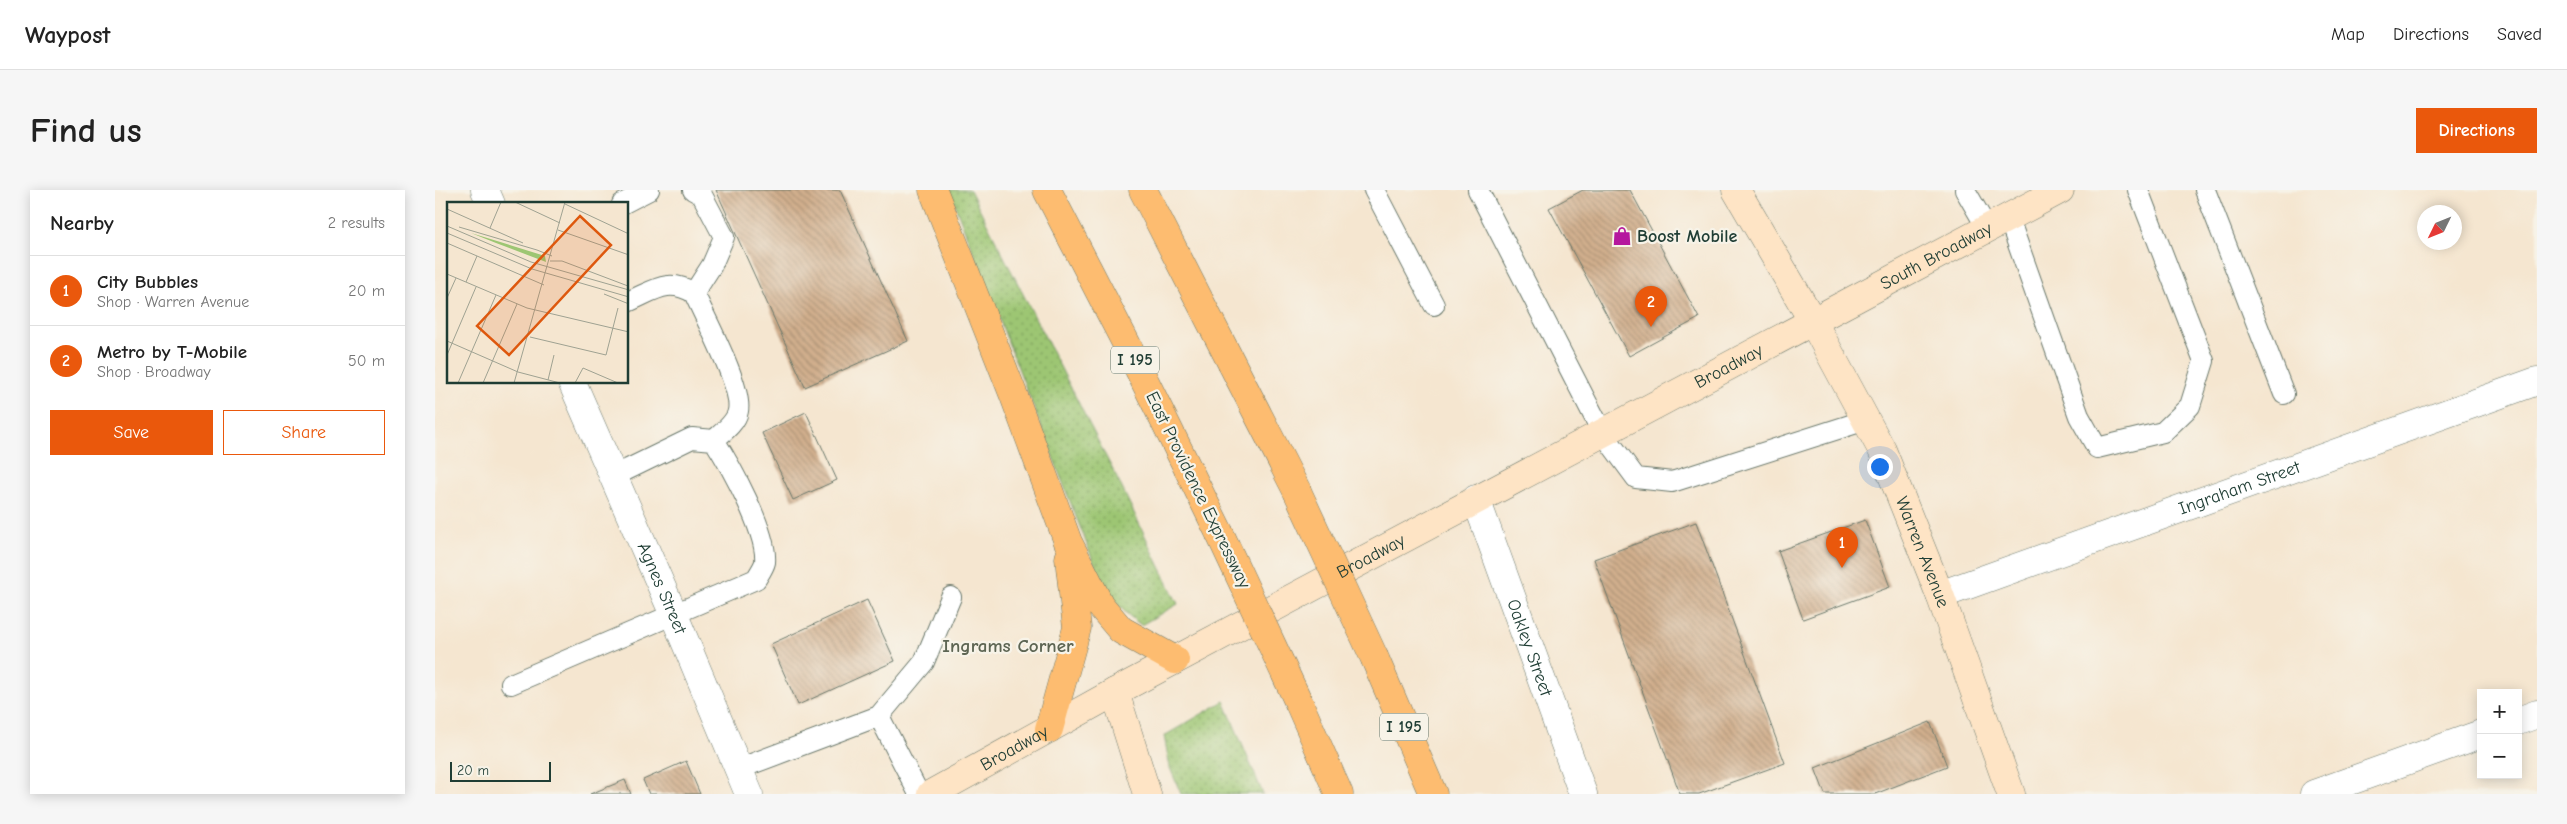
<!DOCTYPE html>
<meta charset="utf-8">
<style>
body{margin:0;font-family:"Comic Neue",sans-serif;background:#f6f6f6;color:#222}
.controls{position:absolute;right:15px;bottom:15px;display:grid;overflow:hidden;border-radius:0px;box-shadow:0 2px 12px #0003}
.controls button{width:45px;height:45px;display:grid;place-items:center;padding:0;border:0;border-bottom:1px solid #e0e0e0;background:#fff;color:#222;font:25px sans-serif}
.compass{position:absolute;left:1982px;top:15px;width:45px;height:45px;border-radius:50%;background:#fff;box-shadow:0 2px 12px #0003;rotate:227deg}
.scale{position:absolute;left:15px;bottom:12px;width:101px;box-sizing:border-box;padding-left:5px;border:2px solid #1f3d34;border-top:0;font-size:14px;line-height:18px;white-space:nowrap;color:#1f3d34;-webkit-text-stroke:4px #f7f3e8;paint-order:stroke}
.you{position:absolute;left:1444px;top:276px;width:18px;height:18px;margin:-12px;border:4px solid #fff;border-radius:50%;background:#1a73e8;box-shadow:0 0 0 8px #1a73e833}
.badge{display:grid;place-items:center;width:32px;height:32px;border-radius:50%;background:#ea580c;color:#fff;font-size:16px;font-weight:700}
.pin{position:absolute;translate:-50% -41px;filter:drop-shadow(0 1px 2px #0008)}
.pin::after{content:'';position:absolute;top:26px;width:18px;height:15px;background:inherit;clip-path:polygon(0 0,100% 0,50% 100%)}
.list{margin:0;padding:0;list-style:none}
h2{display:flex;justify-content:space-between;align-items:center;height:65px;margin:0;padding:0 20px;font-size:21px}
h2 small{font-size:16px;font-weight:400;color:#767676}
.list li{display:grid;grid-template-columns:32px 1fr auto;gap:15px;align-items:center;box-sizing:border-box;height:70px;padding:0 20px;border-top:1px solid #e0e0e0}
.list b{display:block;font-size:19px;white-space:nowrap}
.list p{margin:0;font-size:16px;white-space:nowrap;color:#767676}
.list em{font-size:16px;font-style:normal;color:#767676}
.actions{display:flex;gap:10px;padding:15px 20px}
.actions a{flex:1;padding:11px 0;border:1px solid #ea580c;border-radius:0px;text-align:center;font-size:18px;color:#ea580c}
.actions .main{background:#ea580c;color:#fff}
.map{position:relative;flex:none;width:2102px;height:604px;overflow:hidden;border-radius:0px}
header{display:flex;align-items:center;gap:30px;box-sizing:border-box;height:70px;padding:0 25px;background:#fff;border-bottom:1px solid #e0e0e0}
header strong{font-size:24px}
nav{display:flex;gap:28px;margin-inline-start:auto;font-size:18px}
.intro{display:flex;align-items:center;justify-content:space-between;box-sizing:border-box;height:120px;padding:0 30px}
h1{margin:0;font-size:35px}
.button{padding:12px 22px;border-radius:0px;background:#ea580c;color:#fff;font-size:18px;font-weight:700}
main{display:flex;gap:30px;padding:0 30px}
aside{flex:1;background:#fff;border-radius:0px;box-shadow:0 2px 12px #0003}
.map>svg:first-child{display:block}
.grass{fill:url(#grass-dots);stroke:#5e8254}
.building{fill:url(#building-back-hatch)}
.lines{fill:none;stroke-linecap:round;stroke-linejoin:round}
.service-casing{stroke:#6a786b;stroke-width:22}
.minor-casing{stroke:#6a786b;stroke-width:29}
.secondary-casing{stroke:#6a786b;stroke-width:29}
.motorway-casing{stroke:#6a786b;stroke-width:29}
.service{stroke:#fff;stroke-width:20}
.minor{stroke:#fff;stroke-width:28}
.secondary{stroke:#fee4c5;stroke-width:28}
.motorway{stroke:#fdbc6f;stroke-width:28}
.motorway-bridge-casing{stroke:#6a786b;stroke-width:29;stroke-linecap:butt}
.motorway-bridge{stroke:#fdbc6f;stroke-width:28}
.labels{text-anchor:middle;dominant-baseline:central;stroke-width:4.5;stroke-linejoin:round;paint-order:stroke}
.shield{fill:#f7f3e8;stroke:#60746a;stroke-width:1}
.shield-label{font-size:16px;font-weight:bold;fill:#1f3d34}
.poi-label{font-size:18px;font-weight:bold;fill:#1f3d34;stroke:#f7f3e8;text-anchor:start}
.street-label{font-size:18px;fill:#1f3d34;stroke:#f7f3e8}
.neighbourhood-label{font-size:19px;font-weight:bold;fill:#5d6553;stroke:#f7f3e8}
.inset-road{fill:none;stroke:#9fa292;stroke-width:1}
.view{fill:#de580e;fill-opacity:0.15;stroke:#de580e;stroke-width:2.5}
.inset-edge{fill:none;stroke:#1f3d34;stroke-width:2.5}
</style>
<header>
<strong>Waypost</strong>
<nav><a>Map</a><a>Directions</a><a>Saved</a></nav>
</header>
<div class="intro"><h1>Find us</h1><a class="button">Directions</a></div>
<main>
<aside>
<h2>Nearby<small>2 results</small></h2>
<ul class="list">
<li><span class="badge">1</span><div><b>City Bubbles</b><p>Shop · Warren Avenue</p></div><em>20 m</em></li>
<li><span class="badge">2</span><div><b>Metro by T-Mobile</b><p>Shop · Broadway</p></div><em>50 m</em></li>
</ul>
<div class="actions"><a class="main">Save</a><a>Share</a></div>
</aside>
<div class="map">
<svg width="2102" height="604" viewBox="0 0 2102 604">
<defs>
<pattern id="grass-dots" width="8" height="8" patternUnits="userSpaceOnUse" patternTransform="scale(1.25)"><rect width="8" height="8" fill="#9dc673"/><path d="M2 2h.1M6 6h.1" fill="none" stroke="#7fa25f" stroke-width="1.8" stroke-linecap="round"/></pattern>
<pattern id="building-back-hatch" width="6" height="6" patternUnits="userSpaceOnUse" patternTransform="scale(1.25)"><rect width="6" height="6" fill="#d1af8d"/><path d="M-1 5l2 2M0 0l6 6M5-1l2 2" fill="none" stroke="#a99074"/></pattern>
</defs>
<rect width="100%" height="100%" fill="#f7f3e8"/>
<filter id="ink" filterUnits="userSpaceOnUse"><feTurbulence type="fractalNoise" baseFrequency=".02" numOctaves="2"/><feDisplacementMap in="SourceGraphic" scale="10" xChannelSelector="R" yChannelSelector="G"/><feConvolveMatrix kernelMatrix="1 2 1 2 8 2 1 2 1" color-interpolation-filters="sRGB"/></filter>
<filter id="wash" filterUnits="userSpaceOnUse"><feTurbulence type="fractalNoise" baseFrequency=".0096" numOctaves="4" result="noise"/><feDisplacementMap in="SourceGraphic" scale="20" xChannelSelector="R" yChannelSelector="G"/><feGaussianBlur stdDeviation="1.12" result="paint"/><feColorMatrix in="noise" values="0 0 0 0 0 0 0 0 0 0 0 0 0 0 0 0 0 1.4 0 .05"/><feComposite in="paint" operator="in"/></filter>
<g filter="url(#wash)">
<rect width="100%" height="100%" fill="#f5e6d0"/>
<path class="grass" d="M514,0H535L686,296L743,414L706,435C688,422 676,409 666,391Z
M789,511L828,604H746L735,578L729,546Z"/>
<g id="blocks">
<path class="building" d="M281,0H405L473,151L370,197Z
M1148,0H1195L1264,128L1194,166L1114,18Z
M371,222L402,290L358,310L327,243Z
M1430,330L1455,397L1368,429L1343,361Z
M1261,332L1350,573L1264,604H1245L1159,369Z
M432,410L460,471L363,515L336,454Z
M1495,532L1512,576L1440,604H1390L1380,578Z
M251,571L265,604H214L208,590Z
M190,590L196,604H155Z"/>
</g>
</g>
<g filter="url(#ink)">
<use href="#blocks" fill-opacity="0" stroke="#6a786b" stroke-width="1"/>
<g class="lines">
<g class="service-casing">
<path id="service" d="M258,0L267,5L289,47L277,75L259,103
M939,0L999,115
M1043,0L1167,242L1201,288L1237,292L1431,230
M1530,0L1552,38
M1770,0L1849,204
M187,14L214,0
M1573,26L1644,226L1662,258L1728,242L1755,216L1769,171L1703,0
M192,112C219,101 232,87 259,103C270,128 308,198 303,221C301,233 287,243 279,250
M76,494L321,389C324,384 329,377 330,372C333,343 295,275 279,250L257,248L179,286
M303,579L444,526
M484,604L444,526L489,472L516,407"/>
</g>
<g class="minor-casing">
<g id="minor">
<path d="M50,0L56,14"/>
<path id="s1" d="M137,192L239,425L314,604"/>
<path id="s2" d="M1041,309L1148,604"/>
<path id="s3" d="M1505,405L2102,191"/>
<path d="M2083,531L2102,524"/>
<path d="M1879,604L2046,544"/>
</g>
</g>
<g class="secondary-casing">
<g id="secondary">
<path id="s4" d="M1301,0L1377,130L1447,260L1505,405L1576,604"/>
<path d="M680,502L712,604"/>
<path id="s5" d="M496,604L680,502L1625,0"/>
</g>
</g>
<g class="motorway-casing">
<path id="motorway" d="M498,0L579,206L633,352L665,415L686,440L740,470
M612,0L691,153L784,342
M708,0L862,301
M940,469L998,604
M864,513L904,604
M614,539L642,438L634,368"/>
</g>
<use href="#service" class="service"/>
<use href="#minor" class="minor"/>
<use href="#secondary" class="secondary"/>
<use href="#motorway" class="motorway"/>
<g class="motorway-bridge-casing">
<path id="motorway-bridge" d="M862,301L940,469
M784,342L864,513"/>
</g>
<use href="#motorway-bridge" class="motorway-bridge"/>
</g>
</g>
<defs>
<g id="shop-bare" transform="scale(1.5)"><path d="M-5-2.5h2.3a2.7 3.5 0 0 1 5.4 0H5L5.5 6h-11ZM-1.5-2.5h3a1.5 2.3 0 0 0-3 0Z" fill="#b5179e" stroke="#f7f3e8" stroke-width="2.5" paint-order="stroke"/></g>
</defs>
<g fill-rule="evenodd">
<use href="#shop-bare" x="1187" y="46"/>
</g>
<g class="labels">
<g class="shield">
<rect x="676" y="156.5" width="48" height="27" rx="4"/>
<rect x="945" y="523.5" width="48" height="27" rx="4"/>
</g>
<g class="shield-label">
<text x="700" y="170">I 195</text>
<text x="969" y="537">I 195</text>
</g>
<g class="poi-label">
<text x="1202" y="46">Boost Mobile</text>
</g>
<g class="street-label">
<text stroke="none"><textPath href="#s5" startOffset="1140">South Broadway</textPath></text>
<text stroke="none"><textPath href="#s5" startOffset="905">Broadway</textPath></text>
<text stroke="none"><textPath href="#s3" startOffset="318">Ingraham Street</textPath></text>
<text transform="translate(763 300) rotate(64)">East Providence Expressway</text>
<text stroke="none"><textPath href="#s4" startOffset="408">Warren Avenue</textPath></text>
<text stroke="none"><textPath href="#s5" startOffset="500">Broadway</textPath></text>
<text stroke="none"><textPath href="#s1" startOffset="225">Agnes Street</textPath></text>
<text stroke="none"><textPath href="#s2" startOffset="158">Oakley Street</textPath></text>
<text stroke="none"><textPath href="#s5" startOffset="95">Broadway</textPath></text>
</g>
<g class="neighbourhood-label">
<text x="573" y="456">Ingrams Corner</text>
</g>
</g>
<g transform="translate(12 12)">
<rect width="181" height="181" fill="#f5e6d0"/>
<path d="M24,31L98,54L99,60L49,41Z" fill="#9dc673"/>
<path class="inset-road" d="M68,0L113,21M118,2L182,32M0,7L76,41M0,24L84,60L182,88M12,25L90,48M43,26L54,0M111,28L182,53M0,31L85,67L182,95M0,41L97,83M90,48L105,54M103,59H115L181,84M0,72L80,106L182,130M19,80L30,54M157,92L182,102M0,96L9,76M83,135L159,153L171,106M0,139L71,170L113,181M0,153L29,85M101,178L107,153M11,181L49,93M36,181L70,102M67,181L118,0M128,181L136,166L171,181"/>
<path class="view" d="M133,14L164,43L62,153L30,124Z"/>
<rect width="181" height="181" class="inset-edge"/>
</g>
</svg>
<div class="controls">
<button>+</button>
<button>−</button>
</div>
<svg class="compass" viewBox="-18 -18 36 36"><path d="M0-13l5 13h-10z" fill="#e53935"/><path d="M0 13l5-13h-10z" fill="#767676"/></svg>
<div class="scale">20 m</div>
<div class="you"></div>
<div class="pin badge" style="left:1407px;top:378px">1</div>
<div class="pin badge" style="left:1216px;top:137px">2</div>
</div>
</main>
